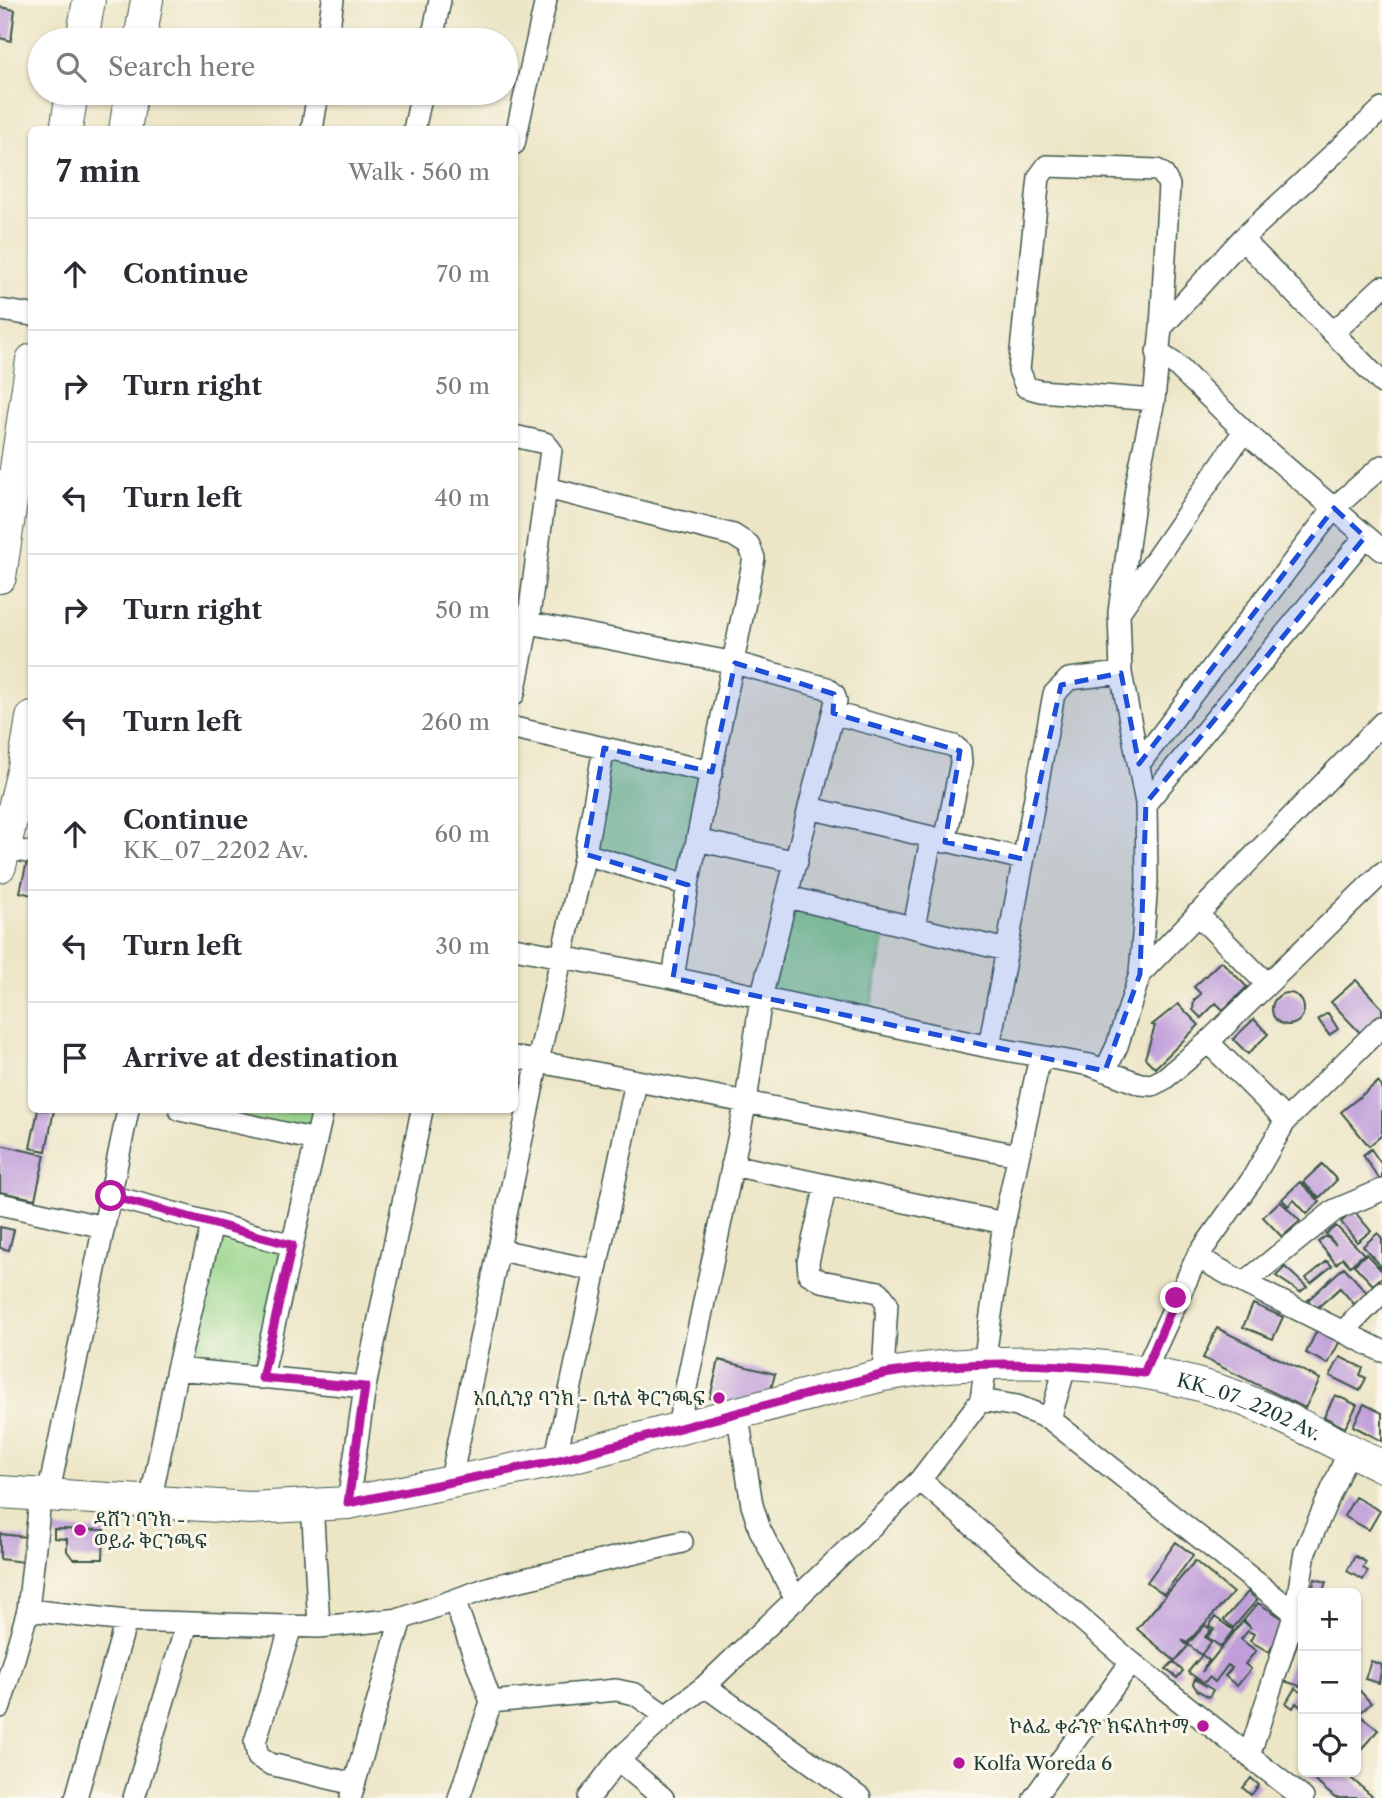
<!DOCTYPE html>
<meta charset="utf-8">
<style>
body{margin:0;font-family:"Libre Caslon Text","Noto Serif Ethiopic",serif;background:#f7f7f7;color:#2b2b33}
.controls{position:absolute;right:21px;bottom:21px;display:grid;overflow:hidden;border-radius:10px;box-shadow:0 2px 5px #0004}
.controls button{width:63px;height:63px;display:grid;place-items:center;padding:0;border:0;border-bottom:2px solid #e1e1e2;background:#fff;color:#2b2b33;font:35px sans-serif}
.stop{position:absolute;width:21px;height:21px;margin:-16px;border:5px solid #b5179e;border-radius:50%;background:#fff}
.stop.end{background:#b5179e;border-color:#fff;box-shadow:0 2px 7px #0008}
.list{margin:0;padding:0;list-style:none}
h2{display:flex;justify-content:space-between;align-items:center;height:91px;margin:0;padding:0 28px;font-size:30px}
h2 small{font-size:23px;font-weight:400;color:#7c7c81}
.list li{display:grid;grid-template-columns:46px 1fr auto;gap:21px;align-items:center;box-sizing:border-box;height:112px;padding:0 28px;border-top:2px solid #e1e1e2}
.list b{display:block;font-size:26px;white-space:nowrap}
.list p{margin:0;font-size:23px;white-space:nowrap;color:#7c7c81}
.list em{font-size:23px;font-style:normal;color:#7c7c81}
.icon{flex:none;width:38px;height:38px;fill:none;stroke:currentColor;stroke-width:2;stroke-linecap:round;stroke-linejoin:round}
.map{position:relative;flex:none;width:1382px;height:1798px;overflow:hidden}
.search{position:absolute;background:#fff;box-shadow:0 2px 5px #0004;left:28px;top:28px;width:490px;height:77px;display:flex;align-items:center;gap:18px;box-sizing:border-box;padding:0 24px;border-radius:38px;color:#7c7c81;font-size:26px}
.panel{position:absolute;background:#fff;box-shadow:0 2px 5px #0004;left:28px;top:126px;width:490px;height:987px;border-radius:10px}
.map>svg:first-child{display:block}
.green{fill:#96d48a;stroke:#5a885f;stroke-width:2}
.building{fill:#bf9dd9}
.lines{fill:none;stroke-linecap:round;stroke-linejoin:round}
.minor-casing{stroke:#3e564a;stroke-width:24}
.primary-casing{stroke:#3e564a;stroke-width:34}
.minor{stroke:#fff;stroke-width:21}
.primary{stroke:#fff;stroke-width:32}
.route{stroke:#b5179e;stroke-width:9}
.marked{fill:#1d4ed8;fill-opacity:0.2;stroke:#1d4ed8;stroke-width:5;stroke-dasharray:14 9;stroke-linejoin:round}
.poi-dot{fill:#b5179e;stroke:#fbf7ec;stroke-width:2.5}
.labels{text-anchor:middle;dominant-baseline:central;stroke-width:6;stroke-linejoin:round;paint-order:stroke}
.poi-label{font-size:19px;fill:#1f3d34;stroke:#fbf7ec;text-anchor:end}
.street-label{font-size:19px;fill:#1f3d34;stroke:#fbf7ec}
</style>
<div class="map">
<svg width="1382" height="1798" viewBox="0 0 1382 1798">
<rect width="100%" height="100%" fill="#fbf7ec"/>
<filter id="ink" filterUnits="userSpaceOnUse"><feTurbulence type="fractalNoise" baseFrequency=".0143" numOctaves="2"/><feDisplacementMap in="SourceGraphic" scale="14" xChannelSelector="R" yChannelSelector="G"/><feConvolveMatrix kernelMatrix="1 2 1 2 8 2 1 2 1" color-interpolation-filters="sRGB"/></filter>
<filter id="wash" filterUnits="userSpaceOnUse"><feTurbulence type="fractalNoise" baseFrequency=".00686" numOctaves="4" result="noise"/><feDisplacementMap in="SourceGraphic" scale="28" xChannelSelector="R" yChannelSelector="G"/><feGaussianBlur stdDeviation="1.57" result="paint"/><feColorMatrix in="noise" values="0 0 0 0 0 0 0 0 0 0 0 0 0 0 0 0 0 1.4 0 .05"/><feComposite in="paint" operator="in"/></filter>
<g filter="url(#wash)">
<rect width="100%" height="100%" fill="#ece5c6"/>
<path class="green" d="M604,748L712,772L688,885L585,854Z
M788,897L887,921L868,1021L761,998Z
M232,1110H323L316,1140L229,1122Z
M212,1225L292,1245L262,1378L177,1369Z"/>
<g id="blocks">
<path class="building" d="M0,7L15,10L11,41L0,38Z
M30,848H32V895L20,892Z
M1221,961L1247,987L1223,1010L1216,1003L1201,1018L1193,1010L1194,1000L1201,994L1194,987Z
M1356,980L1382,1008V1019L1363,1036L1331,1002Z
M1272 1009a16 16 0 1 1 32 0a16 16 0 1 1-32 0Z
M1178,1004L1199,1025L1155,1068L1145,1058L1155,1026L1152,1025Z
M1328,1013L1338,1029L1329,1035L1318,1019Z
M1254,1019L1268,1034L1248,1054L1233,1039Z
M1378,1082L1382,1087V1135L1369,1146L1341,1112Z
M38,1110H54L46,1151L30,1148Z
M0,1145L45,1155L35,1199L0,1192Z
M1371,1149L1382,1165V1183L1363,1155Z
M1322,1164L1337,1180L1319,1198L1303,1182Z
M1300,1182L1320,1202L1307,1214L1294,1200L1288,1206L1282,1199Z
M1280,1201L1300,1221L1282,1237L1263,1217Z
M1354,1211L1371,1231L1357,1242L1341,1222Z
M1336,1226L1364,1254L1350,1266L1343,1258L1336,1264L1318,1242L1326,1236L1336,1245L1326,1234Z
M0,1227L14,1230L9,1250L0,1248Z
M1378,1233L1382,1239V1268L1363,1246Z
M1366,1254L1382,1271V1277L1373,1285L1354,1265Z
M1327,1261L1332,1266L1311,1283L1306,1278Z
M1285,1267L1307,1287L1300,1292L1276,1276Z
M1344,1267L1369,1295L1354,1304L1340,1288L1316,1309L1308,1300Z
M1253,1304L1283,1317L1273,1339L1243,1327Z
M1217,1328L1320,1379L1305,1408L1203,1358Z
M1318,1328L1343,1335L1328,1364L1306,1353Z
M1340,1357L1363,1368L1360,1375L1366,1378L1360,1391L1330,1376Z
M719,1360L775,1374L767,1403L739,1405L710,1398Z
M1335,1395L1357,1405L1345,1428L1324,1417Z
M1364,1404L1382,1413V1441L1353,1426Z
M1355,1497L1380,1511L1369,1530L1344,1516Z
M54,1529L104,1530L103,1559H73L67,1551V1539L54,1538Z
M0,1534L26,1537L23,1562L0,1559Z
M1176,1542L1193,1555L1164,1594L1147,1582Z
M1355,1556L1366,1562L1363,1568L1368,1571L1363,1580L1347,1571Z
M1195,1561L1233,1593L1187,1643L1182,1640L1188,1646L1175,1661L1137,1629Z
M1315,1579L1326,1582L1322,1593H1311Z
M1248,1592L1257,1600L1233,1628L1224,1620Z
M1258,1603L1287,1621L1269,1652L1250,1641L1254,1634L1248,1631L1241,1639L1256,1651L1245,1664L1251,1669L1237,1686L1225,1676L1232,1668L1228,1665L1215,1682L1209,1677L1204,1683L1188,1672L1202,1655L1209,1660L1202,1672L1243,1621L1251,1628L1244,1620Z
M1215,1617L1233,1630L1221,1647L1207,1637L1214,1629L1209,1626Z
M1205,1625L1211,1630L1205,1637L1211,1642L1201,1655L1188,1644Z
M1299,1639L1303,1641V1687L1284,1681Z
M1371,1661L1382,1665L1379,1683L1365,1679Z
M1173,1662L1183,1671L1177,1678L1166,1669Z
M1195,1679L1213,1690L1209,1697L1197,1690L1193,1684Z
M1295,1688L1303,1693V1709L1296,1703L1293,1708L1286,1703Z
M1360,1691L1371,1703L1359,1714L1378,1730L1356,1755V1695Z
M1305,1772H1344L1374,1798H1335Z
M1251,1778L1259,1785L1251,1795L1243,1788Z"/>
</g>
</g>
<g filter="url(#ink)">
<use href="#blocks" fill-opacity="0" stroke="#3e564a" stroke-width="2"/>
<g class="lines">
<g class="minor-casing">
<path id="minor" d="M327,40L333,0
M432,40L440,0
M312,130L318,93
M414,130L422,93
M514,144L546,0
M1242,239L1382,383
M0,310L32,315
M1161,328L1242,239L1382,109
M1333,333L1382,287
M1157,352L1174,363L1244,431L1382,550
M514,436L545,443L551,450L528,623L514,694
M547,488L733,535L749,545L754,558L688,885L673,978
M1122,608L1244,431
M514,620L735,663L827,688L834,694L836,701L761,998L746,1101L677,1431
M833,713L954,746L960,751L961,763L945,842
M514,728L712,772
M1139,764L1334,508L1382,466
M1146,803L1365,537
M810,808L1023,859
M697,840L797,862
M0,847L32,853
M585,854L688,885
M788,897L1006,950
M1197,914L1267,984
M914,927L931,839
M514,948L673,978L989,1047L1090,1065L1140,1084L1152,1085L1164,1079L1208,1042L1382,873
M1140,974L1382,723
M1208,1042L1286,1120
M989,1047L1054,694L1069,679L1121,673
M514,1057L1018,1155
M1105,1071L1117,1046L1140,974L1147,882L1146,803L1121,673L1119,612L1137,481L1154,400L1161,328L1169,185L1163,174L1157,170L1047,166L1039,177L1019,370L1026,387L1040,391L1154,400
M180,1110L316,1140
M732,1165L1004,1223
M826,1185L808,1262L809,1274L821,1281L879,1292L887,1303L883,1375
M1382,1190L1335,1210L1244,1283L1382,1351
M111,1196L292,1245
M0,1204L104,1227
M500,1250L593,1270
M1197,1257L1244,1283
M1343,1332L1382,1292
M984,1364L1004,1223L1040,1057
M177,1369L365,1387
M1144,1373L1197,1257L1251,1181L1286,1120L1382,1026
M262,1378L323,1110
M981,1400L1017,1406L1050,1419L1295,1613
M1050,1419L1062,1378
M739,1423L752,1505L760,1530L796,1600
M555,1461L636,1082
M920,1480L1131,1662L1249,1756L1295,1613L1305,1552L1344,1462
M450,1484L538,1061L585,854L604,748
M48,1496L128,1110
M150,1503L177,1369L212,1225
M348,1503L365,1387L422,1110
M454,1600L491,1702L616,1690L635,1694L666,1716
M28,1610L126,1621L319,1627L313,1519
M291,1627L255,1742L258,1757L270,1764L354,1784
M319,1627L401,1619L491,1587L682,1542
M705,1686L860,1798
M0,1707L28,1610L39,1510
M1249,1756L1303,1798
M618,1760L663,1798
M351,1796L401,1619
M76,1798L126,1621
M134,1798L187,1624
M459,1798L491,1702
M589,1798L618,1760L666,1716L705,1686L920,1480L981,1400L984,1378
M1034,1798L1131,1662"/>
</g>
<g class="primary-casing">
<g id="primary">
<path d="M82,40L89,0"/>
<path d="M140,40L147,0"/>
<path d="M66,130L72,93"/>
<path d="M125,130L131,93"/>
<path d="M0,577L32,360"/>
<path d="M0,866L24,767L32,718"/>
<path id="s1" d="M0,1492L250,1508L348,1503L555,1461L883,1375C998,1355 1127,1357 1237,1397C1286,1416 1334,1443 1382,1466"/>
</g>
</g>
<use href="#minor" class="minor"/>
<use href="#primary" class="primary"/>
</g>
</g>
<g class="lines" filter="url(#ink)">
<path class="route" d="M111,1196L292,1245L262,1378L365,1387L348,1503L555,1461L884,1374C970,1359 1057,1363 1144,1373L1176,1298"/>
</g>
<path class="marked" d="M1334,508L1365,537L1146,803L1140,974L1105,1071L673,978L688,885L585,854L604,748L712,772L735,663L834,694L833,713L960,751L945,842L1023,859L1061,685L1121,673L1139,764Z"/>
<g class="poi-dot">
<circle cx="719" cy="1398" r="7"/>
<circle cx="80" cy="1530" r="7"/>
<circle cx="1203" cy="1726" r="7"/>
<circle cx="959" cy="1763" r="7"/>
</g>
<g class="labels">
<g class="poi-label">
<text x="705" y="1398">አቢሲንያ ባንክ - ቤተል ቅርንጫፍ</text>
<text x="94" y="1519" text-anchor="start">ዳሸን ባንክ -<tspan x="94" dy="22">ወይራ ቅርንጫፍ</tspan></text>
<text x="1189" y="1726">ኮልፌ ቀራንዮ ክፍለከተማ</text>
<text x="973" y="1763" text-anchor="start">Kolfa Woreda 6</text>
</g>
<g class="street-label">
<text stroke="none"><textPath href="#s1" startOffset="1272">KK_07_2202 Av.</textPath></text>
</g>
</g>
</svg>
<div class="controls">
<button>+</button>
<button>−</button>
<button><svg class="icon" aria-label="locate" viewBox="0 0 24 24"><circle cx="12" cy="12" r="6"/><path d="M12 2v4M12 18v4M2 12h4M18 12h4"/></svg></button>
</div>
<div class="stop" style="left:111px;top:1196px"></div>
<div class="stop end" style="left:1176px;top:1298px"></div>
<div class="search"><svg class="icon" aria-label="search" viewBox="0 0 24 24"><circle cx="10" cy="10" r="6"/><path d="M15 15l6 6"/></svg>Search here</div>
<section class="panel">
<h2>7 min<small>Walk · 560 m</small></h2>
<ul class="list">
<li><svg class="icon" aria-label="ahead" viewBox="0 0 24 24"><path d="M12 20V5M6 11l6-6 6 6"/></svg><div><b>Continue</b></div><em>70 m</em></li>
<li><svg class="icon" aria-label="right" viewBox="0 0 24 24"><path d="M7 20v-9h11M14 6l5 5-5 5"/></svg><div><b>Turn right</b></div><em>50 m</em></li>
<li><svg class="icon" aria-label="left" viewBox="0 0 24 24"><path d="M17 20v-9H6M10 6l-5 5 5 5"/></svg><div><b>Turn left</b></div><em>40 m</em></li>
<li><svg class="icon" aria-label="right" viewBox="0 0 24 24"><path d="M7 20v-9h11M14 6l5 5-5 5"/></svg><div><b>Turn right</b></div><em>50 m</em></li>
<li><svg class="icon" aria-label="left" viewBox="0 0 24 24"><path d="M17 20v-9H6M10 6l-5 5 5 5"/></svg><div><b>Turn left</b></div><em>260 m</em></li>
<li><svg class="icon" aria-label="ahead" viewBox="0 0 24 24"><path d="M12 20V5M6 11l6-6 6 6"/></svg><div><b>Continue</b><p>KK_07_2202 Av.</p></div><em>60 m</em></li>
<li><svg class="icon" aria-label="left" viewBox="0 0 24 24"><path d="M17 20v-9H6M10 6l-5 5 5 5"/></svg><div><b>Turn left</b></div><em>30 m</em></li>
<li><svg class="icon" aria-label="arrive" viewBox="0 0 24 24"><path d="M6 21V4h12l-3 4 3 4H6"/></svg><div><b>Arrive at destination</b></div></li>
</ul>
</section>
</div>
